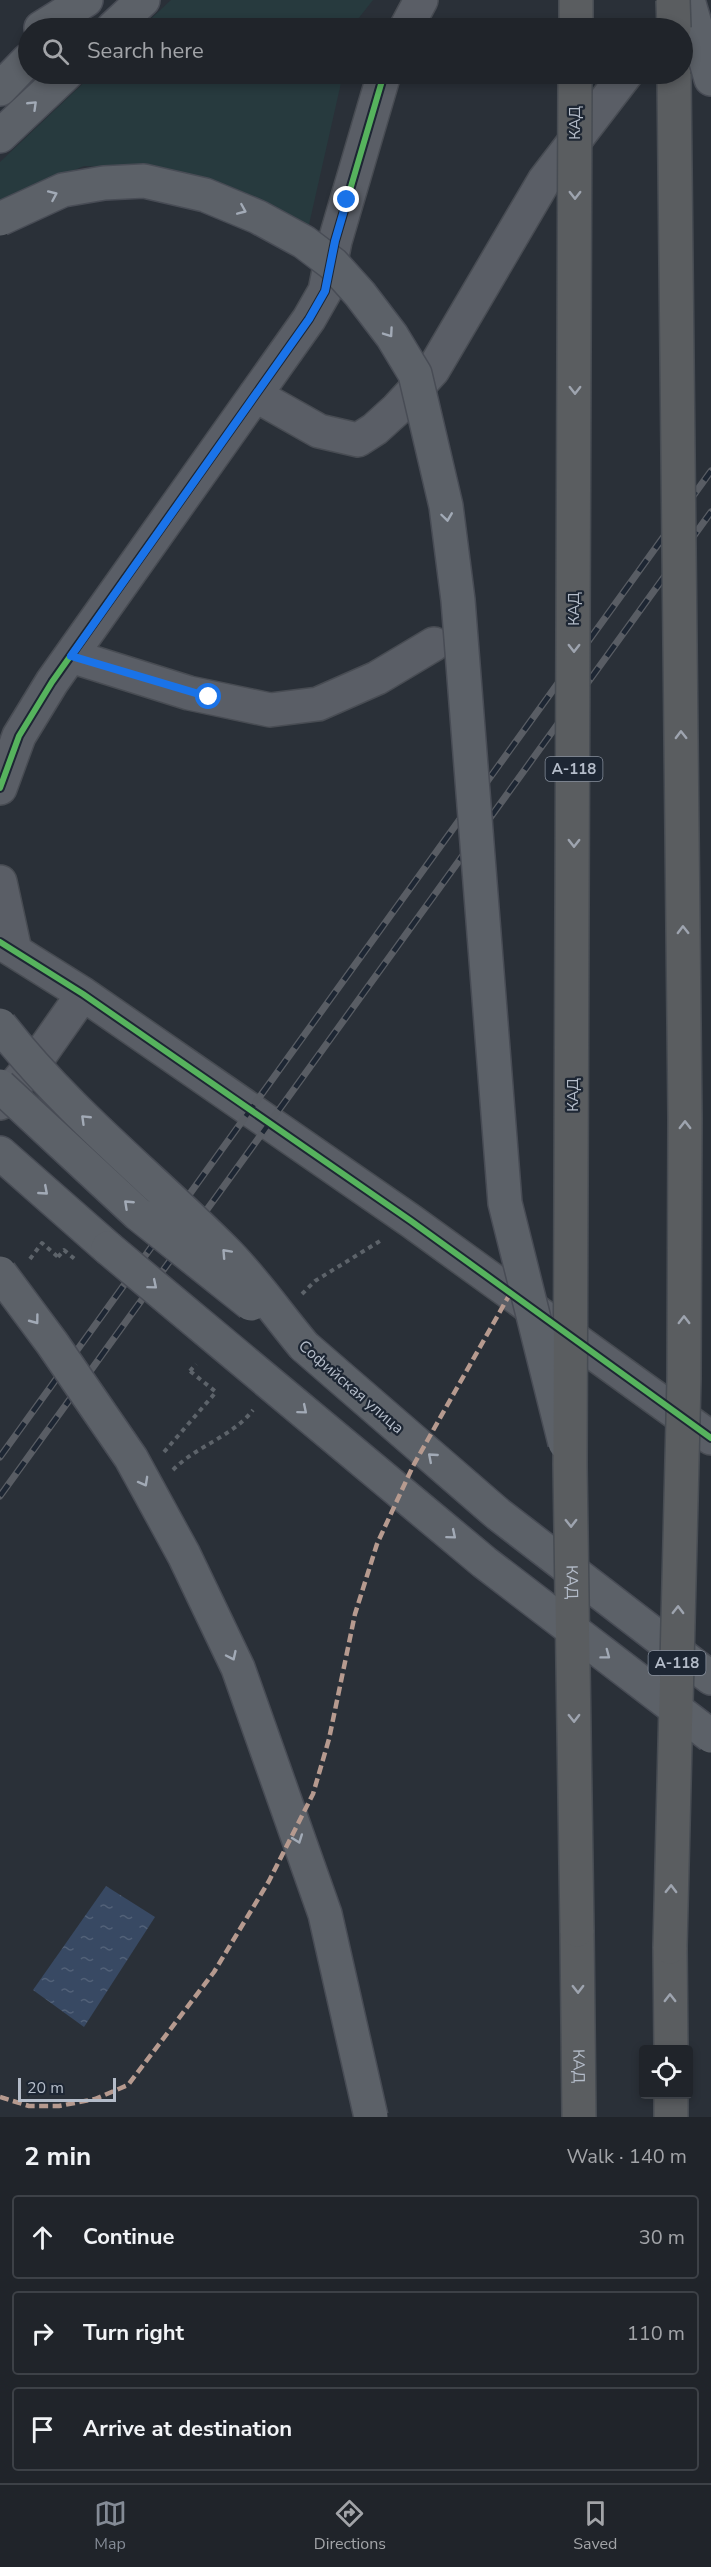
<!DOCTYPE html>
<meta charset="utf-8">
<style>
body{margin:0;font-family:"Nunito Sans",sans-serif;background:#2d3036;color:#f1f3f6}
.controls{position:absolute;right:18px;bottom:18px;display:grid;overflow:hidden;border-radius:6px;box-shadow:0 3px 9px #0003}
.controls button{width:54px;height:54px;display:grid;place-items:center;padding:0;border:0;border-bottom:2px solid #3d4147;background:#20242a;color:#f1f3f6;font:30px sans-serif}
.scale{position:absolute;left:18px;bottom:15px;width:98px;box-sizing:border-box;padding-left:6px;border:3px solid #b4bcc9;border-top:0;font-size:16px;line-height:21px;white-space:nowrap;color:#b4bcc9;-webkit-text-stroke:4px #1d2633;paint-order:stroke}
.stop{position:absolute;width:18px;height:18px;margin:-14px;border:4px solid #1a73e8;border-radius:50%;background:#fff}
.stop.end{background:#1a73e8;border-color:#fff;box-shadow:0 2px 6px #0008}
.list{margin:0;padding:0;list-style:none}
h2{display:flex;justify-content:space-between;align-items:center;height:78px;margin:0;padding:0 24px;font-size:26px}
h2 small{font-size:20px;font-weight:400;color:#a2a4a8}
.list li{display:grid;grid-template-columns:39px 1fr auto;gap:18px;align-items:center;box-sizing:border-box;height:84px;margin:0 12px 12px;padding:0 12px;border:2px solid #3d4147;border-radius:6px}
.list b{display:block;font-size:22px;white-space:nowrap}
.list em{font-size:20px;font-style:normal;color:#a2a4a8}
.icon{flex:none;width:33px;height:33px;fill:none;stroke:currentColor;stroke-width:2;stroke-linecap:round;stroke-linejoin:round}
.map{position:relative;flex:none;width:711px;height:2117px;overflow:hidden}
.search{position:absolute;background:#20242a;box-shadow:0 3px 9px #0003;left:18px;right:18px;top:18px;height:66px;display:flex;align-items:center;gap:15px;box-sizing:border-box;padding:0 21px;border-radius:33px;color:#a2a4a8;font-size:22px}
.sheet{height:366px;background:#20242a}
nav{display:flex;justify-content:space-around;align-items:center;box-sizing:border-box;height:84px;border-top:2px solid #3d4147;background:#20242a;font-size:16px;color:#a2a4a8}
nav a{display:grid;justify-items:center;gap:3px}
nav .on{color:#848b96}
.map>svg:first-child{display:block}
.grass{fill:#273a3e}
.water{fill:url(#water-ripples)}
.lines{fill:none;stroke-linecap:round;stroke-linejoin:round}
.minor-casing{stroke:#484c53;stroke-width:36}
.major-casing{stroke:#484c55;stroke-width:36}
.highway-casing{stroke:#474c53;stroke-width:36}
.path{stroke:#5d636a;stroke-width:4;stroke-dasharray:4.5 4.5;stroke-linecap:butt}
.minor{stroke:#5a5e66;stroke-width:33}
.major{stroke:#5c6168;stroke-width:33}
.highway{stroke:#5a5d60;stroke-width:33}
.rail-casing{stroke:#595d64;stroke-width:7}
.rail{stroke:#1d2633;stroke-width:4.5;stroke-dasharray:14;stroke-linecap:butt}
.major-bridge-casing{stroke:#484c55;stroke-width:36;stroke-linecap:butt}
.highway-bridge-casing{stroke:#474c53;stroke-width:36;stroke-linecap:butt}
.path-bridge{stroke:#5d636a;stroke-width:4;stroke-dasharray:4.5 4.5;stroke-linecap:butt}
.major-bridge{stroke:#5c6168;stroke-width:33}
.highway-bridge{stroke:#5a5d60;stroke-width:33}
.quiet{stroke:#b69a8f;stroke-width:4.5;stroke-dasharray:9 4.5;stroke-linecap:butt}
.cycleway-casing{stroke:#1d2633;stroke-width:10}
.cycleway{stroke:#56b35d;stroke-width:6}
.oneway{stroke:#a2aab6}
.oneway2{stroke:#9ea4af}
.route{stroke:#1a73e8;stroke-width:8}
.labels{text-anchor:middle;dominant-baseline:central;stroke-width:4.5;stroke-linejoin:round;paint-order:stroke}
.shield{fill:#1d2633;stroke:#878f9c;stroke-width:1.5}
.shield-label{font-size:15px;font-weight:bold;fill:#b4bcc9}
.street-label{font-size:16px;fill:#b4bcc9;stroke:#1d2633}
</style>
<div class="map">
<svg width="711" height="2117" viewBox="0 0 711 2117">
<defs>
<pattern id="water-ripples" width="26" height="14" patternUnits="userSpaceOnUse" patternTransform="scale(1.5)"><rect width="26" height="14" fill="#384963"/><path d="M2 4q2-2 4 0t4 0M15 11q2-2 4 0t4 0" fill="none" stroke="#526178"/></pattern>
</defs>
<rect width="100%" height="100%" fill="#2a3038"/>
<path class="grass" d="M171,0H373L358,19L355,28H141Z
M93,74H343L308,229L151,169L84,166L0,201V162Z"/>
<path class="water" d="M106,1886L155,1917L84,2027L33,1990Z"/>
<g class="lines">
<g class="minor-casing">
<path id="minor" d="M406,28L421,0
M255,395L319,431L358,440L375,429L397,409L433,370L544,181L626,74
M71,656L189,693L270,710L318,704L377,678L434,644
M0,788L19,736L52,682L309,319L325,291L335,241L384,74
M0,882L15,951
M0,942L83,994L411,1221L711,1438
M0,1103L43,1051L83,994"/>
</g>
<g class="major-casing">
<path id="major" d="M688,0L711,79
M41,28L86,0
M113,28L143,0
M0,89L28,60
M0,136L66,74
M0,1153L108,1248
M304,1346L498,1514L711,1678"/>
</g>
<g class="highway-casing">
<g id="highway">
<path d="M576,28V0"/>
<path id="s1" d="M577,1930L579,2117"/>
<path d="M670,1947L671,2050"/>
<path d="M671,2094V2117"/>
</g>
</g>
<path class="path" d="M30,1259L42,1243L58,1257
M302,1294L315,1281L380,1241
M164,1452L216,1392L190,1371
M173,1470C196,1446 232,1437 253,1410"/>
<use href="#minor" class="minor"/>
<use href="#major" class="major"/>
<use href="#highway" class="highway"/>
<g class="rail-casing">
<path id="rail" d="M0,1457L711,471
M0,1496L711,512"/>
</g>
<use href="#rail" class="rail"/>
<g class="major-bridge-casing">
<path id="major-bridge" d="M0,219L63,190L104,183L144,181L205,195L258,217L304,242L333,264L360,294L392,336L415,374L446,506L458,600L505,1203L565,1443
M0,1025C66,1110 150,1176 225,1251C254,1280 278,1315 304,1346
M0,1086L138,1214L251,1304
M108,1248L484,1562L711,1736
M0,1273L52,1343L131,1458L184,1555L238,1668L325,1914L371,2117"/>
</g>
<g class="highway-bridge-casing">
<g id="highway-bridge">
<path d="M673,0L674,28"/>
<path id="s2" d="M575,74L570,1465L577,1930"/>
<path d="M670,1947L684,1379L685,1118L674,74"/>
</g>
</g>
<path class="path-bridge" d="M58,1257L64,1250L77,1261
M190,1371L196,1364"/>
<use href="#major-bridge" class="major-bridge"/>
<use href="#highway-bridge" class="highway-bridge"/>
<path class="quiet" d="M0,2097L29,2106H59L95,2099L128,2085L214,1972L269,1881L313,1794L329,1739L355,1614L377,1544L413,1466L511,1292"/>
<g class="cycleway-casing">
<path id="cycleway" d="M0,788L19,736L52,682L309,319L325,291L335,241L384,74
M0,942L83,994L411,1221L711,1438"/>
</g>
<use href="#cycleway" class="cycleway"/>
</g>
<defs><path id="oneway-chevron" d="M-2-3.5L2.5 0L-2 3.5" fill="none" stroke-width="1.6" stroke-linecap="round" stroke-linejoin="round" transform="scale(1.5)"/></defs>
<g class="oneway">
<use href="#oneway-chevron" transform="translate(33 105) rotate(-44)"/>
<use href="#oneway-chevron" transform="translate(53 195) rotate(-24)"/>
<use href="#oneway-chevron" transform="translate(242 210) rotate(23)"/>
<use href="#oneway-chevron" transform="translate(389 333) rotate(55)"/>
<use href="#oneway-chevron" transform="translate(447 517) rotate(82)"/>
<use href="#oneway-chevron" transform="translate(85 1119) rotate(-136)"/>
<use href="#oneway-chevron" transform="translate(44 1191) rotate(41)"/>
<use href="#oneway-chevron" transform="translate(128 1204) rotate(-137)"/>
<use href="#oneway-chevron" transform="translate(226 1253) rotate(-133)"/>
<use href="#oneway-chevron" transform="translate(153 1285) rotate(40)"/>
<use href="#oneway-chevron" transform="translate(35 1320) rotate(53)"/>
<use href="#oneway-chevron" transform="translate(303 1410) rotate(40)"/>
<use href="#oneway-chevron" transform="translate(432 1457) rotate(-139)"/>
<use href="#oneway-chevron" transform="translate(144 1482) rotate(61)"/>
<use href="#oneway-chevron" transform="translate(452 1535) rotate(40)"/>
<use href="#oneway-chevron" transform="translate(606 1655) rotate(37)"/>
<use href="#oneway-chevron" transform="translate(232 1656) rotate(65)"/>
<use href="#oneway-chevron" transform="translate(298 1839) rotate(70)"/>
</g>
<g class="oneway2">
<use href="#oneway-chevron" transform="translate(575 195) rotate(90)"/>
<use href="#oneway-chevron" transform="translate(575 390) rotate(90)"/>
<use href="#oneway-chevron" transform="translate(574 648) rotate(90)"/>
<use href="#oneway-chevron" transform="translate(681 735) rotate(-91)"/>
<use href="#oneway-chevron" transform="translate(574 843) rotate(90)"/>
<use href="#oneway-chevron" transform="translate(683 930) rotate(-91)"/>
<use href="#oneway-chevron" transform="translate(685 1125) rotate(-90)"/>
<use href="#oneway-chevron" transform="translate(684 1320) rotate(-90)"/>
<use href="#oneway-chevron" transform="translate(571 1523) rotate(89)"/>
<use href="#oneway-chevron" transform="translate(678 1610) rotate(-89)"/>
<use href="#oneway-chevron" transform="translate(574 1718) rotate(89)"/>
<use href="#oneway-chevron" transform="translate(671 1889) rotate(-89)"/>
<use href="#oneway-chevron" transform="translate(578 1989) rotate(89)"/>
<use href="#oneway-chevron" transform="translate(670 1998) rotate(-90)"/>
</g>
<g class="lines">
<path class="route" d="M209,697L71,656L309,319L325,291L335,241L347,200"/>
</g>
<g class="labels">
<g class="shield">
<rect x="545.5" y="757" width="57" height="24" rx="4.5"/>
<rect x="648.5" y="1651" width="57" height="24" rx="4.5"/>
</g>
<g class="shield-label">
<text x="574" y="769">А-118</text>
<text x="677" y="1663">А-118</text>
</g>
<g class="street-label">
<text transform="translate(575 123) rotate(-90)">КАД</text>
<text transform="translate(574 609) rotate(-90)">КАД</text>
<text transform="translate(573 1095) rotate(-90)">КАД</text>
<text transform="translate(351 1387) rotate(41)">Софийская улица</text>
<text stroke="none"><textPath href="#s2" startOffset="1508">КАД</textPath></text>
<text stroke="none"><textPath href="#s1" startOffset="136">КАД</textPath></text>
</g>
</g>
</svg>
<div class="controls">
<button><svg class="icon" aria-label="locate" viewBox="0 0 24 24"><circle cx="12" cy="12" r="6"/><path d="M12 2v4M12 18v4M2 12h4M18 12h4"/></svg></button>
</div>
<div class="scale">20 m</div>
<div class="stop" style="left:209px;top:697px"></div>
<div class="stop end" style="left:347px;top:200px"></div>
<div class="search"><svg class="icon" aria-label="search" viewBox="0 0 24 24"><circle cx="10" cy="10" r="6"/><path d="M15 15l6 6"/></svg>Search here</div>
</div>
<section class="sheet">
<h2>2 min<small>Walk · 140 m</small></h2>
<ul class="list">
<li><svg class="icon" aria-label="ahead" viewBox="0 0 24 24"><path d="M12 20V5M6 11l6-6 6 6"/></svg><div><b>Continue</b></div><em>30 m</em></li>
<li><svg class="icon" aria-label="right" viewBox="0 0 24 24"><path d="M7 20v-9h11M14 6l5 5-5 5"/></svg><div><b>Turn right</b></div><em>110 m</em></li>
<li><svg class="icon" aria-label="arrive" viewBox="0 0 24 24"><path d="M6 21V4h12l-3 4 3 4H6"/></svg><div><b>Arrive at destination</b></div></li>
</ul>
</section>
<nav>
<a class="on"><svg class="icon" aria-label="map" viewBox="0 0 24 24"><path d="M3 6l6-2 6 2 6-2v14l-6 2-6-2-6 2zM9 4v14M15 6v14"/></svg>Map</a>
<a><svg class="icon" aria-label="directions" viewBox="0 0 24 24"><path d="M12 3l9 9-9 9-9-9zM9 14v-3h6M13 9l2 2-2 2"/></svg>Directions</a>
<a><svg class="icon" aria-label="saved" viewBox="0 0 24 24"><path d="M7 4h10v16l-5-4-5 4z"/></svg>Saved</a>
</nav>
